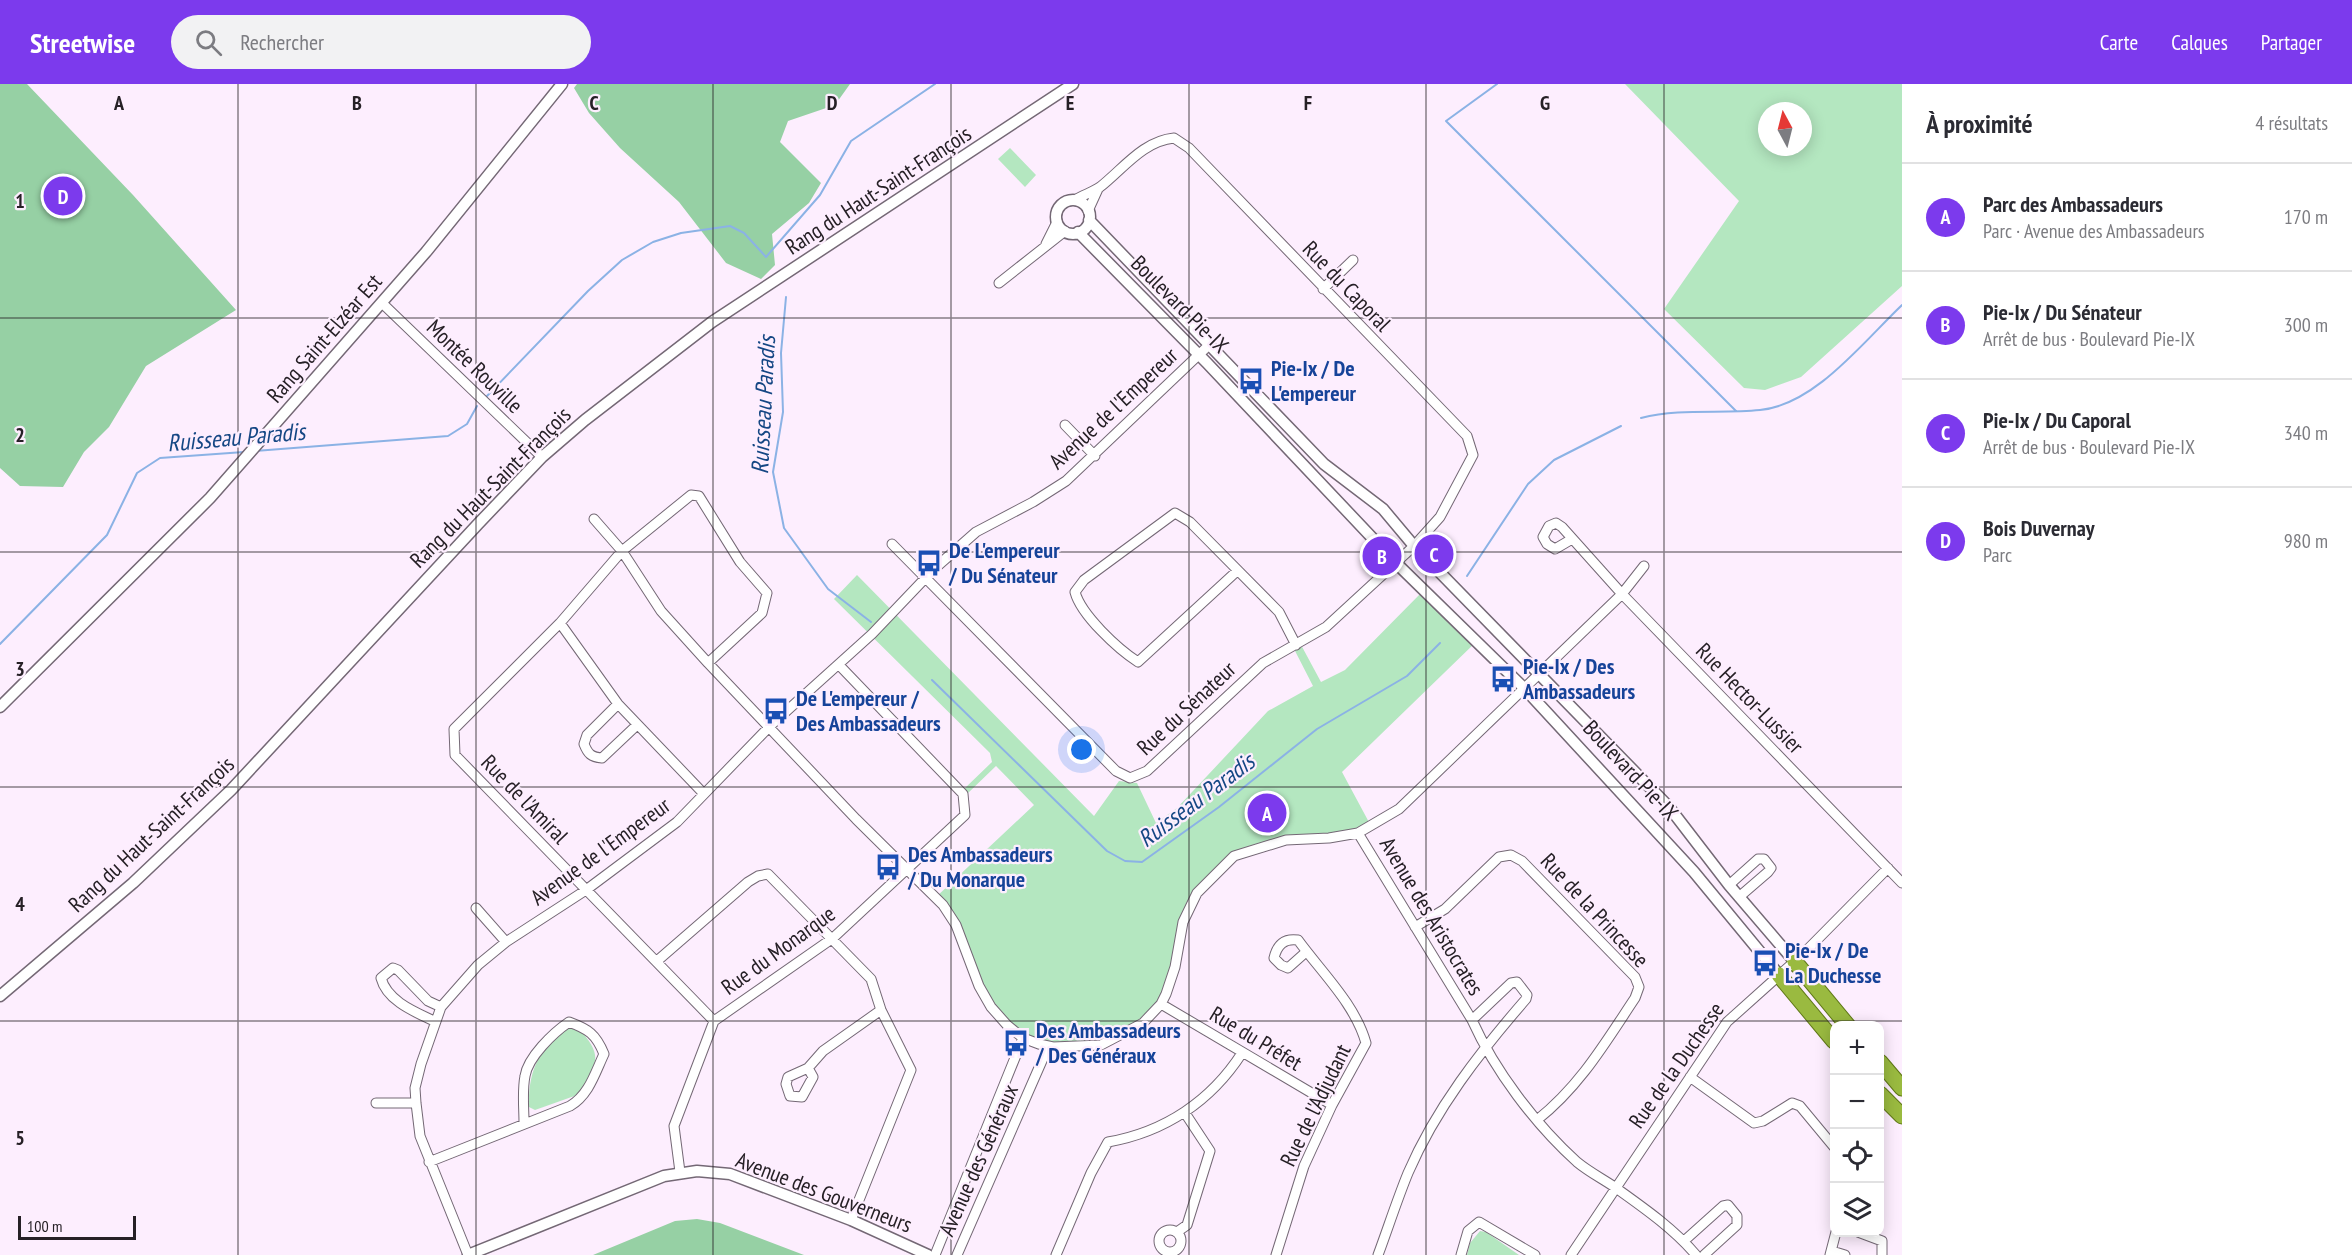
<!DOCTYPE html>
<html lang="fr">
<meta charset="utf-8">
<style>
body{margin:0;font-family:"PT Sans Narrow",sans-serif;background:#f2f2f3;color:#2b2b33}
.controls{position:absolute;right:18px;bottom:18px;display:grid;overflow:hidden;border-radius:12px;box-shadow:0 3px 15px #0003}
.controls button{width:54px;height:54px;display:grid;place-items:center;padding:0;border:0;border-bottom:2px solid #e1e1e2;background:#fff;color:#2b2b33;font:30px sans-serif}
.compass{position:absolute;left:1758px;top:18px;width:54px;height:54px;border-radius:50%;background:#fff;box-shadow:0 3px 15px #0003;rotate:353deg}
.scale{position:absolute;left:18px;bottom:15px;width:118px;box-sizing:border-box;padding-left:6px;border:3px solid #262026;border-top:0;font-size:16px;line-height:21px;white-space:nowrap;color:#262026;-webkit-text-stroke:4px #fdeefe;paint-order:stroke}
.you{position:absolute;left:1082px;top:666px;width:21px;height:21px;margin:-15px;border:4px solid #fff;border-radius:50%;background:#1a73e8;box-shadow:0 0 0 9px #1a73e833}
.badge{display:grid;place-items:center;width:39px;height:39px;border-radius:50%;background:#7c3aed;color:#fff;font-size:20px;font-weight:700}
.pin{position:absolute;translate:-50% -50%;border:3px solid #fff;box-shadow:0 2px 6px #0006}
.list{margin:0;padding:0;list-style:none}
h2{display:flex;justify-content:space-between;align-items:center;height:78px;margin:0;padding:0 24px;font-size:26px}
h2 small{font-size:20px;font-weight:400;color:#7c7c81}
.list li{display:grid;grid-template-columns:39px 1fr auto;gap:18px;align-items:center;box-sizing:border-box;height:108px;padding:0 24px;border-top:2px solid #e1e1e2}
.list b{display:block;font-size:22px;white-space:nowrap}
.list p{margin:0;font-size:20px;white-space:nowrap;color:#7c7c81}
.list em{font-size:20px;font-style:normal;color:#7c7c81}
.icon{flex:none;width:33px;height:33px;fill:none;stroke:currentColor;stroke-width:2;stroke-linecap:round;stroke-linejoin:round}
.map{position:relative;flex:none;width:1902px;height:1171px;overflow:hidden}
header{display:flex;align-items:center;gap:36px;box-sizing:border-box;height:84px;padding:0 30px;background:#7c3aed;color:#fff}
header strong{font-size:28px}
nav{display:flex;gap:33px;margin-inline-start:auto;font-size:21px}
.search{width:420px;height:54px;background:#f2f2f3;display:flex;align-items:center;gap:15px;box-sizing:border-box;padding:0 21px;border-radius:33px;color:#7c7c81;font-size:22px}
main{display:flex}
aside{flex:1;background:#fff}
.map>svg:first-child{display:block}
.green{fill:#b4e7c0;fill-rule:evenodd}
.forest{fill:#96d0a4}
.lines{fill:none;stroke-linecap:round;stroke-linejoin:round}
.stream{stroke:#8bb2e5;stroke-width:2}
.minor-casing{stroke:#746875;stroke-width:11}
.tertiary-casing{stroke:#746875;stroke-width:13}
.trunk-casing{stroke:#607918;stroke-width:17}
.minor{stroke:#fff;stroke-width:9}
.tertiary{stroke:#fff;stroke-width:10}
.trunk{stroke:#9aba40;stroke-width:15}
.grid{fill:none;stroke:#262026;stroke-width:1.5;stroke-opacity:0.55}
.labels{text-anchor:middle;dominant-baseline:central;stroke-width:4.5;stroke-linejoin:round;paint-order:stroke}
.street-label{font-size:22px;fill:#262026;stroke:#fdeefe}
.transit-label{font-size:22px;font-weight:bold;fill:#164399;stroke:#fdeefe;text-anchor:start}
.water-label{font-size:24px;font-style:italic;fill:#154784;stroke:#fdeefe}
.grid-label{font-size:20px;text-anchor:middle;font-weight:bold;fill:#262026;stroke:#fdeefe;stroke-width:4.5;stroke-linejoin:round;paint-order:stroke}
</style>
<header>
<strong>Streetwise</strong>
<div class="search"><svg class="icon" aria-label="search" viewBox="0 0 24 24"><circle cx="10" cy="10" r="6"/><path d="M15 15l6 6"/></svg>Rechercher</div>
<nav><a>Carte</a><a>Calques</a><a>Partager</a></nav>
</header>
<main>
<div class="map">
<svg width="1902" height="1171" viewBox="0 0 1902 1171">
<rect width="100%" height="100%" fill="#fdeefe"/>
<path class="green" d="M1625,0H1902V202L1801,293L1765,306L1744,304L1664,225L1739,117ZM1767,27H1803V63H1767Z
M1010,64L1036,91L1025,103L998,75Z
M857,491L1094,732L1119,697L1137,699L1156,739L1177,724L1268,627L1313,602L1293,563L1300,559L1321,598L1345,586L1424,506L1477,557L1342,688L1371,742L1358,749L1286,756L1234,772L1197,810L1182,841L1166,910L1143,939L1101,961L1078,962L1023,954L991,923L965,860L935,814L1034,721L996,682L967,710L964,705L992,678L990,669L834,515Z
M571,942L578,943C605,975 596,975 580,1010L535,1026L529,1023C528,986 539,963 571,942Z
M1480,1147L1486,1148L1519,1171H1467L1470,1159Z"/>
<path class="forest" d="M0,0H27L133,111L236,226L146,282L109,343L84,368L63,403L20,402L0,384Z
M577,0H850L835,21L788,37L780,58L821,99L809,119L772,150L775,181L761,195L726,179L679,118L620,64L589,29L574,4Z
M697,1135L720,1139L804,1171H593L675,1137Z"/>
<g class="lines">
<path class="stream" d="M1497,0L1446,37L1736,327
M786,213L781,269L783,328L773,388L784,444L828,505L871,538
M487,312L588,207L622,176L653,158L681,149L730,142L744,149L766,173L820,111L851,57L935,0
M1641,334C1681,324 1720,330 1760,326C1815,321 1864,257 1902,221
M255,367L448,352L467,340L477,322
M1467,492L1528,400L1554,376L1621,342
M0,560L107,451L137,389L160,374L244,368
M932,596L1107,767L1125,777L1142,778L1219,723L1317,645L1407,592L1440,559"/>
<g class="minor-casing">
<path id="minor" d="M1088,127L1098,105
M1046,160L1057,138
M999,199L1065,147
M1323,205L1353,176
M382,219L542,373
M1065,341L1095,372
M594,435L622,467L661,527L708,579L856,735L943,821L956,841L979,902L991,923L1007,941L1023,954L1039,960L1053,963L1101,961L1143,939L1161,920L1166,910L1175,883L1183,838L1197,809L1234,772L1286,756L1329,754L1358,749L1399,725L1622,510L1644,482
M1572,455L1555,465L1547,460L1543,453L1549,442L1556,439L1562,443L1622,510L1902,799
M892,460L1116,687L1130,694L1147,687L1263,579L1326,543L1414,462L1440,433L1473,371L1467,352L1189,64L1174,54C1143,57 1123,85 1100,103C1093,108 1083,111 1075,116
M1237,487L1138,578C1118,565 1081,531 1075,508L1084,496L1175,429L1190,438L1279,528L1296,561
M560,539L618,620L704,710
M708,579L762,529L767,509L740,478L699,412L691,411L622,467L560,539L454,645L455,671L714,937
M618,620L587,651L584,660C588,670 591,673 602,674L637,641
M1358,749L1472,936C1495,987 1535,1040 1577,1078C1589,1088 1603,1095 1616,1104C1644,1124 1674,1145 1696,1171
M1729,801L1758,775H1764L1771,784L1768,788L1739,813
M476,824L506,858
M1415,843L1445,825L1499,773L1511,771L1522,777L1635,893L1639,903L1635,914C1605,959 1580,1002 1537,1036
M657,877L748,798L758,792L768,790L871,895L881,926L911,986L851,1136
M1161,920L1332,1021
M434,937C415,928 387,917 381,894L393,884L398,886L428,917L441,923
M808,984L813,993L802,1013L790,1012L786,1000L788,993L808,984L823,967L881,926
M1690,993L1754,1039L1763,1037L1792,1019L1800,1022L1834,1063
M376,1019H416
M429,1078L570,1022C589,1011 595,989 604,970C596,950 588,945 569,938C553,949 528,973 525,992C522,1007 524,1024 524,1039
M680,1088L674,1042L714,937L833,854L965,731L963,710L839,581
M1159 1157a11 11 0 1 1 22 0a11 11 0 1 1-22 0Z
M1177,1148L1187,1141L1210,1067L1185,1029
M1858,1148L1882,1157V1171
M1684,1157L1723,1122L1728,1121L1737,1132V1141L1704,1171
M1832,1167L1845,1171
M468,1171L420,1052L416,1019L415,1004L421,980L441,923L478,881L506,858L586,806L677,738L770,642L872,550L934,485L976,448L1033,418L1066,397L1209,261
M935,1171L1023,954
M957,1171L1048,963
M1056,1171L1091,1089L1108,1058C1165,1048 1211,1017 1242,969
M1276,1171L1304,1082L1332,1021L1366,959C1355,920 1322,889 1298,856C1284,854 1277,861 1274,874L1281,881L1288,884L1306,868
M1378,1171C1388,1144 1397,1116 1408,1089C1436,1024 1480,968 1526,915L1527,911L1517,898L1511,899L1472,936
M1461,1171L1468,1147L1479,1138L1535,1171
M1571,1171L1727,938L1804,869L1888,784
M1830,1171L1836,1148"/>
</g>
<g class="tertiary-casing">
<path id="tertiary" d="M1056 133a17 17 0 1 1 34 0a17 17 0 1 1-34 0Z
M1089,136L1324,380L1383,425L1414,462L1669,723L1729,801L1795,878
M1078,148L1207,279L1395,478L1525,605L1694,788L1779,891
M0,623L210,414L426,168L562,0
M0,912L133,799L231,706L478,440L542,373L585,336L712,238L1073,0
M468,1171L664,1092L697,1087L730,1090L851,1136L928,1171"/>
</g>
<g class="trunk-casing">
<path id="trunk" d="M1795,878L1848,942
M1779,891L1834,957
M1880,978L1902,1004
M1880,1010L1902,1032"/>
</g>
<use href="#minor" class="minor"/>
<use href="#tertiary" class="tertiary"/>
<use href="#trunk" class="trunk"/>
</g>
<path class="grid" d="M238,0V1171M476,0V1171M713,0V1171M951,0V1171M1189,0V1171M1426,0V1171M1664,0V1171M0,234H1902M0,468H1902M0,703H1902M0,937H1902"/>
<defs>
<g id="bus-bare" transform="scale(2.07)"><path d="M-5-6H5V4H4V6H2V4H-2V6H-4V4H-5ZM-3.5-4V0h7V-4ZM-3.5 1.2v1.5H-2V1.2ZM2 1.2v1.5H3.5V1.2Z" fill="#1a4fb4" stroke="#fdeefe" stroke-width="2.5" paint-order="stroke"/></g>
</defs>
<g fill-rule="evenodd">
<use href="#bus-bare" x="1251" y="297"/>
<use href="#bus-bare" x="929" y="479"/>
<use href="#bus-bare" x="1503" y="595"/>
<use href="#bus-bare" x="776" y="627"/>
<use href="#bus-bare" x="888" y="783"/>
<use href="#bus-bare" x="1765" y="879"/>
<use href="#bus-bare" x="1016" y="959"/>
</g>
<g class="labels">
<g class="street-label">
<text transform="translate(878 106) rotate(-33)">Rang du Haut-Saint-François</text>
<text transform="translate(1347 202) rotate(46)">Rue du Caporal</text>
<text transform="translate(1180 220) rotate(45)">Boulevard Pie-IX</text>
<text transform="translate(324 254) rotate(-49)">Rang Saint-Elzéar Est</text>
<text transform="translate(475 282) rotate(44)">Montée Rouville</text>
<text transform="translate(1113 324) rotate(-43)">Avenue de l'Empereur</text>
<text transform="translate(490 403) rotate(-45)">Rang du Haut-Saint-François</text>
<text transform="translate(1750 614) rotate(46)">Rue Hector-Lussier</text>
<text transform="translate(1186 624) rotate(-43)">Rue du Sénateur</text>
<text transform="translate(1631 686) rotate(47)">Boulevard Pie-IX</text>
<text transform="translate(525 715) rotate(46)">Rue de l'Amiral</text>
<text transform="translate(151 750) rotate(-43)">Rang du Haut-Saint-François</text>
<text transform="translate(600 767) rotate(-36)">Avenue de l'Empereur</text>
<text transform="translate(1595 826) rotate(47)">Rue de la Princesse</text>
<text transform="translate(1432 832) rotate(59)">Avenue des Aristocrates</text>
<text transform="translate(778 866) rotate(-36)">Rue du Monarque</text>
<text transform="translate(1256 954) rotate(31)">Rue du Préfet</text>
<text transform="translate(1676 981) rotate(-55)">Rue de la Duchesse</text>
<text transform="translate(1315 1021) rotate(-64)">Rue de l'Adjudant</text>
<text transform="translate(978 1076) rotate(-66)">Avenue des Généraux</text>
<text transform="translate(824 1108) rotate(21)">Avenue des Gouverneurs</text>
</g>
<g class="transit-label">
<text x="1271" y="284">Pie-Ix / De<tspan x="1271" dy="25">L'empereur</tspan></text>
<text x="949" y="466">De L'empereur<tspan x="949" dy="25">/ Du Sénateur</tspan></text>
<text x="1523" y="582">Pie-Ix / Des<tspan x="1523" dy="25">Ambassadeurs</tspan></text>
<text x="796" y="614">De L'empereur /<tspan x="796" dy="25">Des Ambassadeurs</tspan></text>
<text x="908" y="770">Des Ambassadeurs<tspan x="908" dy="25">/ Du Monarque</tspan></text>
<text x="1785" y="866">Pie-Ix / De<tspan x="1785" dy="25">La Duchesse</tspan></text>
<text x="1036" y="946">Des Ambassadeurs<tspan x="1036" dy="25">/ Des Généraux</tspan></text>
</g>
<g class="water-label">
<text transform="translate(763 321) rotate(-87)">Ruisseau Paradis</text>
<text transform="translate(236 353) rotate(-5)">Ruisseau Paradis</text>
<text transform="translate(1196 716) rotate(-37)">Ruisseau Paradis</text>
</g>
</g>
<g class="grid-label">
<text x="119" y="26">A</text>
<text x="357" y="26">B</text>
<text x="594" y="26">C</text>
<text x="832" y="26">D</text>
<text x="1070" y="26">E</text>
<text x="1308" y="26">F</text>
<text x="1545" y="26">G</text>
<text x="20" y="124">1</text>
<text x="20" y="358">2</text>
<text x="20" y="592">3</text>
<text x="20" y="827">4</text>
<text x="20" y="1061">5</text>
</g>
</svg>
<div class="controls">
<button>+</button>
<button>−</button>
<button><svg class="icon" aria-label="locate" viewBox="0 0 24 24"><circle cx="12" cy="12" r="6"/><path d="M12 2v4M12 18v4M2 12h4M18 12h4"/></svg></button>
<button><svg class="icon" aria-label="layers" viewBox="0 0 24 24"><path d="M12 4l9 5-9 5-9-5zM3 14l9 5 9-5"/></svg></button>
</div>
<svg class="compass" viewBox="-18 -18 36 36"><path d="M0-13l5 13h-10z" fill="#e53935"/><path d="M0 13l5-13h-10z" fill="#7c7c81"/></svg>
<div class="scale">100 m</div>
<div class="you"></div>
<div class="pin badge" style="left:1267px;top:729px">A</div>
<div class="pin badge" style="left:1382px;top:472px">B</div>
<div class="pin badge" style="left:1434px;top:470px">C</div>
<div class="pin badge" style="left:63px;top:112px">D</div>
</div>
<aside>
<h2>À proximité<small>4 résultats</small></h2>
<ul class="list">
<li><span class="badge">A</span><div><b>Parc des Ambassadeurs</b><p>Parc · Avenue des Ambassadeurs</p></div><em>170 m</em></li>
<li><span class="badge">B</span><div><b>Pie-Ix / Du Sénateur</b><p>Arrêt de bus · Boulevard Pie-IX</p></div><em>300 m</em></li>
<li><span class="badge">C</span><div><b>Pie-Ix / Du Caporal</b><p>Arrêt de bus · Boulevard Pie-IX</p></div><em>340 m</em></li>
<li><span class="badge">D</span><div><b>Bois Duvernay</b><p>Parc</p></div><em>980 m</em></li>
</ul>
</aside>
</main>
